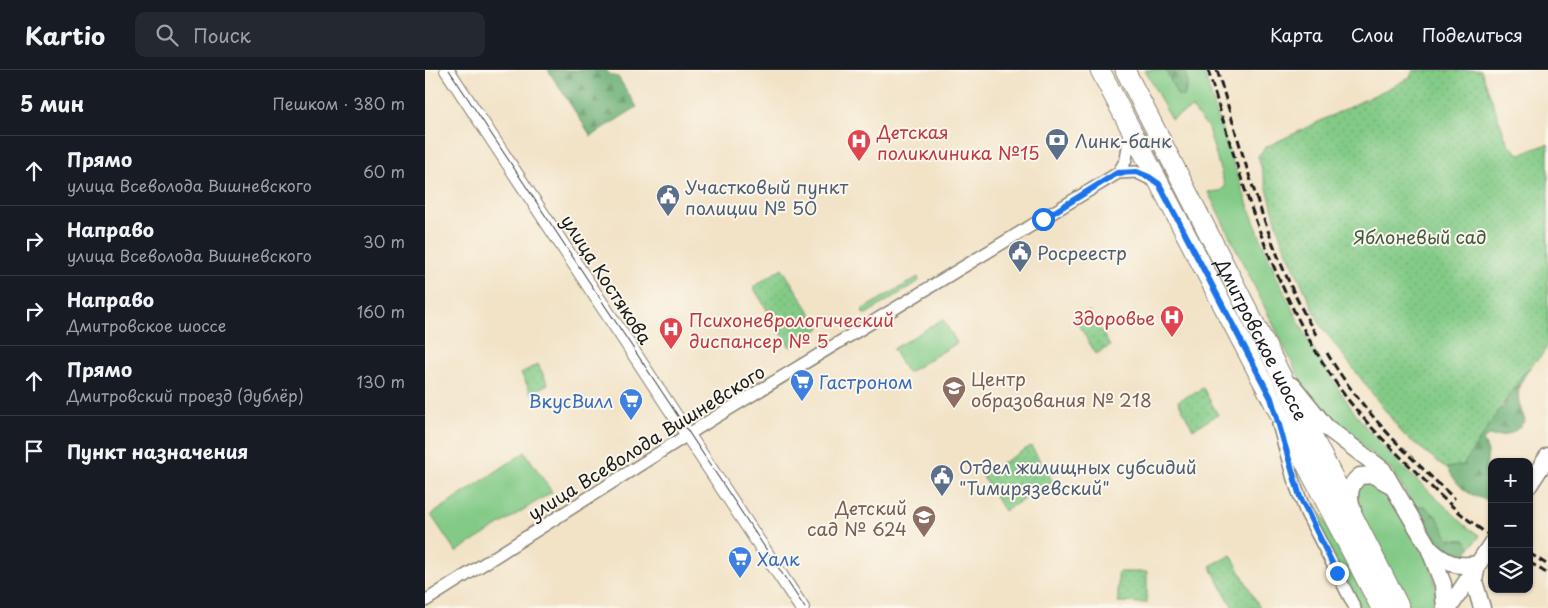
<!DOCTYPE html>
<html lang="ru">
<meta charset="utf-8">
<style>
body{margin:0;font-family:"Playpen Sans",sans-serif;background:#242831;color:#f1f3f6}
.controls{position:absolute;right:15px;bottom:15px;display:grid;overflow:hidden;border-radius:10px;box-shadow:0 1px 4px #0004}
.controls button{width:45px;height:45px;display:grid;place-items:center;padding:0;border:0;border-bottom:1px solid #363941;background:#171b24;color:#f1f3f6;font:25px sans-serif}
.stop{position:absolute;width:15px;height:15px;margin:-11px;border:4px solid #1a73e8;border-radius:50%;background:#fff}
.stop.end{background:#1a73e8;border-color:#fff;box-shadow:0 1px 5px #0008}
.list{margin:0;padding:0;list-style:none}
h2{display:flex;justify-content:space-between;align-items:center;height:65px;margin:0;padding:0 20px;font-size:21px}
h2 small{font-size:16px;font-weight:400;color:#9ea1a6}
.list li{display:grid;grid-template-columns:32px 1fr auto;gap:15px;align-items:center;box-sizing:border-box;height:70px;padding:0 20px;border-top:1px solid #363941}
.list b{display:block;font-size:19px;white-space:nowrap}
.list p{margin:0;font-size:16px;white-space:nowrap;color:#9ea1a6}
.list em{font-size:16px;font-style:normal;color:#9ea1a6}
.icon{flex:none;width:28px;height:28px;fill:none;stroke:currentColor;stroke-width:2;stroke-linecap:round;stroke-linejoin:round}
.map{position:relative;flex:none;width:1123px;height:538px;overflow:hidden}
header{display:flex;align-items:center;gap:30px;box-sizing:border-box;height:70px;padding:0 25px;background:#171b24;border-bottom:1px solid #363941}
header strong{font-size:24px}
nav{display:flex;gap:28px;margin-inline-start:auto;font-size:18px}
.search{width:350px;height:45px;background:#242831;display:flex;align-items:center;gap:12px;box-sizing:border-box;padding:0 18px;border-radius:10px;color:#9ea1a6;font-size:19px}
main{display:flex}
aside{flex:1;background:#171b24}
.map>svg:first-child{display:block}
.green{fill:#82ca86;stroke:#4f7351}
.forest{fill:url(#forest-firs);stroke:#426548}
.park{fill:url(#park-dots);stroke:#4f7351}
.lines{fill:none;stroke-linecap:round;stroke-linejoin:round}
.minor-casing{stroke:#878072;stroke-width:14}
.tertiary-casing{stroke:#878072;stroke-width:16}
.secondary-casing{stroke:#878072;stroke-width:19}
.primary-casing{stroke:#878072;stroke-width:21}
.minor{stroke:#fff;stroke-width:11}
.tertiary{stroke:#fff;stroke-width:14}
.secondary{stroke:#fff;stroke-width:16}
.primary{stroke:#fff;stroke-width:19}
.tram{stroke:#1c1c1c;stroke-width:1}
.rail{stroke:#1c1c1c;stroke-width:3;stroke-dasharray:8 4;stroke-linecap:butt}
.route{stroke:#1a73e8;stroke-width:6}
.labels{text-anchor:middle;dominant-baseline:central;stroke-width:4;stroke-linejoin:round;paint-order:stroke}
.health-label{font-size:18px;fill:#be3a42;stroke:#fbf7ec;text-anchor:start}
.service-label{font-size:18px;fill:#4e5e75;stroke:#fbf7ec;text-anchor:start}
.park-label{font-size:18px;fill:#405941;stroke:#fbf7ec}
.street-label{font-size:18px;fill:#1c1c1c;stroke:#fbf7ec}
.education-label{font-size:18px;fill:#785e54;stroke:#fbf7ec;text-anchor:start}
.shop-label{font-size:18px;fill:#366cbe;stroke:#fbf7ec;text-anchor:start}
</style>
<header>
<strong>Kartio</strong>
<div class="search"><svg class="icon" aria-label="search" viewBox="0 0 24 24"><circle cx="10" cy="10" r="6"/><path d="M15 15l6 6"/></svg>Поиск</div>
<nav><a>Карта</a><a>Слои</a><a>Поделиться</a></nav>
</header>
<main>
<aside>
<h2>5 мин<small>Пешком · 380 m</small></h2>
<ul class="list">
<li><svg class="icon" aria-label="ahead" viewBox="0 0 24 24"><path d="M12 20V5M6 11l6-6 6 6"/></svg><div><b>Прямо</b><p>улица Всеволода Вишневского</p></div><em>60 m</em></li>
<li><svg class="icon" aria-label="right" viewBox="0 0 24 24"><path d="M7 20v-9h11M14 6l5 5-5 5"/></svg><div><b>Направо</b><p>улица Всеволода Вишневского</p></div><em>30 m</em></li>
<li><svg class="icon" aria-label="right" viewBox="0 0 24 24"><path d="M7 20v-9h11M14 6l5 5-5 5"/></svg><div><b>Направо</b><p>Дмитровское шоссе</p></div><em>160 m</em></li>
<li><svg class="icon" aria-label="ahead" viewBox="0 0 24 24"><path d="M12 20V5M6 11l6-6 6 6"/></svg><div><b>Прямо</b><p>Дмитровский проезд (дублёр)</p></div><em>130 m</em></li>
<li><svg class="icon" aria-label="arrive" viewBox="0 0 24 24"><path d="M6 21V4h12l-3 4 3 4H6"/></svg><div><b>Пункт назначения</b></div></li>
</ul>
</aside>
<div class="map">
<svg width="1123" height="538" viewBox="0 0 1123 538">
<defs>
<pattern id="forest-firs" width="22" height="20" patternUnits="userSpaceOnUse" patternTransform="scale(1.25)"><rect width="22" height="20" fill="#69ae73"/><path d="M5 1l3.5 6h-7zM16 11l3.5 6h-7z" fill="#568d5e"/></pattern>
<pattern id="park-dots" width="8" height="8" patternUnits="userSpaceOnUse" patternTransform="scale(1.25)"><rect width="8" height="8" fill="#82ca86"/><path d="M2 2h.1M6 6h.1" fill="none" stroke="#70ad73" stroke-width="1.8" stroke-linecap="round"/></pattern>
</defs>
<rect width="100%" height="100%" fill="#fbf7ec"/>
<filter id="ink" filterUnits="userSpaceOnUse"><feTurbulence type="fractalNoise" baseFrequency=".02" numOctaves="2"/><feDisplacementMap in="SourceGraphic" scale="10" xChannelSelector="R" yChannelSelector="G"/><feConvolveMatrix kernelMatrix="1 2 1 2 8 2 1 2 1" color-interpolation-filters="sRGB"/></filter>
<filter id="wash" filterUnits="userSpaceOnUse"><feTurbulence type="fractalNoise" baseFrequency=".0096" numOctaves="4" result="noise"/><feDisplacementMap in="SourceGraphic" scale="20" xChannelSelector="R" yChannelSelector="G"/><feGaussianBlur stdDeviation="1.12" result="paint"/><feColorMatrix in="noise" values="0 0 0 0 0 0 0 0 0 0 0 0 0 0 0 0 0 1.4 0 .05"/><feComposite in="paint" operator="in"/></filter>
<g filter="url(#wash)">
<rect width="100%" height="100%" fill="#f2e3c7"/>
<path class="green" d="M720,0H778C811,104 842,204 900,298C916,323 933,350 954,372C981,402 1012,428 1041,456L1055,466L1036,488L1018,483L967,401L891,336L879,317L783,122L794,121L800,117L783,58L767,38L746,49Z
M493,207L494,211L491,213L441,244L437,243L438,239Z
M518,249L532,273L482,303L468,279Z
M100,382L127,422L31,482L6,445Z
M933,413H955L1004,491L1012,521L1005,538H983L929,431Z
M891,434L947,538H935L885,440L887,436Z"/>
<path class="forest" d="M123,0H181L185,5L193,7L212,37L166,66Z
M741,0H759L763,12L759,27L752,25Z
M1114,280C1102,311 1083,311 1100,350C1090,365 1080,367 1063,366L1058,370L1063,382L1060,407L1067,424L1066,431C1040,425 1032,416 1020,393L1051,345L1079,338V329Z
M992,436H999L1012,447L1024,469L1041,470L1045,477L1041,486L1032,488L1022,485L992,441Z"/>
<path class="park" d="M988,0H1056L1083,74L1094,84L1123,74V275L1117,285L1098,304L1038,395L1021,398L978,364L896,256L856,169L833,86L841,77L985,8Z
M357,198L395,258L365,277L328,217Z
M664,241L685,276L671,284L650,249Z
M113,294L123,314L106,323L96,303Z
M778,318L793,345L768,359L753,331Z
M606,376L628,412L579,441L557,405Z
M806,485L835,538H808L785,496Z
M693,502H722V533L693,532Z"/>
</g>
<g filter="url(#ink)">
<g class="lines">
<g class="minor-casing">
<path id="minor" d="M693,103L711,102L731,112
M853,354L868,409L881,443L930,538
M0,531L286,350L693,103L701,90L705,62"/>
</g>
<g class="tertiary-casing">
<path id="tertiary" d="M22,0L377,538"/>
</g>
<g class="secondary-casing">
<path id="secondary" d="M868,316L901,357L958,400L1004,478L1018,514L1020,538
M1104,415L1123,386
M928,441C923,428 923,415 935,406L948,405L964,414
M1005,479C1020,493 1032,498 1052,494
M1052,496L1049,511L1057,538
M1024,538L1067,473"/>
</g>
<g class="primary-casing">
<g id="primary">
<path d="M675,0L956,538"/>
<path id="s1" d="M700,0L975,538"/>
</g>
</g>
<use href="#minor" class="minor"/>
<use href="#tertiary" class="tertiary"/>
<use href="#secondary" class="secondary"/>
<use href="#primary" class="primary"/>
<path class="tram" d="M24,0L380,538"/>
<path class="rail" d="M783,0C816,111 849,227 918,323C938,350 963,375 987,398C1012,423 1038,448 1067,467
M792,0C820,90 844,186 893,268
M902,283C935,339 982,385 1030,429
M1104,483L1123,495
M1104,492L1123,504"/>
</g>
</g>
<g class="lines" filter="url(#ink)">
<path class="route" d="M618,149L692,103L712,102L724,107L734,114L846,328L875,427L912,503"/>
</g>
<defs>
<g id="bank-pin" transform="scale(1.25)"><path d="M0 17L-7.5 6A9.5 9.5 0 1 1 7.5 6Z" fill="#5c6f8a" stroke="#fbf7ec"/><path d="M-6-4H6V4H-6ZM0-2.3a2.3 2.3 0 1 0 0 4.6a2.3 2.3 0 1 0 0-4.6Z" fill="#fff"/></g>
<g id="hospital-pin" transform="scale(1.25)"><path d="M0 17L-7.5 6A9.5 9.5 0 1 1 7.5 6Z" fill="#e0444e" stroke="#fbf7ec"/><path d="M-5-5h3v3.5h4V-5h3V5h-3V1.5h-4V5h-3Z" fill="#fff"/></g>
<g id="civic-pin" transform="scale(1.25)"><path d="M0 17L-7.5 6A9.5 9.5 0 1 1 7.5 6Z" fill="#5c6f8a" stroke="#fbf7ec"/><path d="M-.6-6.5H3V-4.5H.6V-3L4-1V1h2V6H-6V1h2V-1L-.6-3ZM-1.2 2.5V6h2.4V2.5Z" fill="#fff"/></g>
<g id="supermarket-pin" transform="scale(1.25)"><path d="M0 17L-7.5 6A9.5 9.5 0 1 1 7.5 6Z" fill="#3f7fe0" stroke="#fbf7ec"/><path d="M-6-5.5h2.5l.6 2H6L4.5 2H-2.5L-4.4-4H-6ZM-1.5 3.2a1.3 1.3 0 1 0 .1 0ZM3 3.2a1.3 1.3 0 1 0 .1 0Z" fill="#fff"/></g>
<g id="school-pin" transform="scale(1.25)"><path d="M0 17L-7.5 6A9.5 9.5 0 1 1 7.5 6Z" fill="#8d6e63" stroke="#fbf7ec"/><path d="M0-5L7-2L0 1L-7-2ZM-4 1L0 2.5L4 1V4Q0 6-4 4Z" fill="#fff"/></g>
</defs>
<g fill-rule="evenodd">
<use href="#bank-pin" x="632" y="70"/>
<use href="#hospital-pin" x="434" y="71"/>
<use href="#civic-pin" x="243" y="126"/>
<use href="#civic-pin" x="595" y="182"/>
<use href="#hospital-pin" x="747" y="247"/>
<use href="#hospital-pin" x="246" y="259"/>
<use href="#supermarket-pin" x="377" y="311"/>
<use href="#school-pin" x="529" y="318"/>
<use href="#supermarket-pin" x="206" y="330"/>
<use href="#civic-pin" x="517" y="406"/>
<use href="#school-pin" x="499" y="447"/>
<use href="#supermarket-pin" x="315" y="488"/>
</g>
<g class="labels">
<g class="health-label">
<text x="452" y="61">Детская<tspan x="452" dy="21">поликлиника №15</tspan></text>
<text x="730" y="247" text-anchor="end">Здоровье</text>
<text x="264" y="249">Психоневрологический<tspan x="264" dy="21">диспансер № 5</tspan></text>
</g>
<g class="service-label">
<text x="650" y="70">Линк-банк</text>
<text x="260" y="116">Участковый пункт<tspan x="260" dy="21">полиции № 50</tspan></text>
<text x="612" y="182">Росреестр</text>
<text x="534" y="396">Отдел жилищных субсидий<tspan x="534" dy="21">"Тимирязевский"</tspan></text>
</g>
<g class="park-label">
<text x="995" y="166">Яблоневый сад</text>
</g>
<g class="street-label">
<text transform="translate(182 209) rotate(57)">улица Костякова</text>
<text stroke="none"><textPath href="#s1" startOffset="302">Дмитровское шоссе</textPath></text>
<text transform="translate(221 372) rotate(-32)">улица Всеволода Вишневского</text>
</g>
<g class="education-label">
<text x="546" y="308">Центр<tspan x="546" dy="21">образования № 218</tspan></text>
<text x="482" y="437" text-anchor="end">Детский<tspan x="482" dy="21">сад № 624</tspan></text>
</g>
<g class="shop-label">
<text x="394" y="311">Гастроном</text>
<text x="188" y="330" text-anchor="end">ВкусВилл</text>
<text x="332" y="488">Халк</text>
</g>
</g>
</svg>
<div class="controls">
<button>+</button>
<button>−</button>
<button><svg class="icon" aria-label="layers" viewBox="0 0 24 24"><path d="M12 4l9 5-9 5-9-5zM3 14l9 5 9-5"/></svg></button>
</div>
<div class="stop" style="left:618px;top:149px"></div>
<div class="stop end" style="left:912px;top:503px"></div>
</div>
</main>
